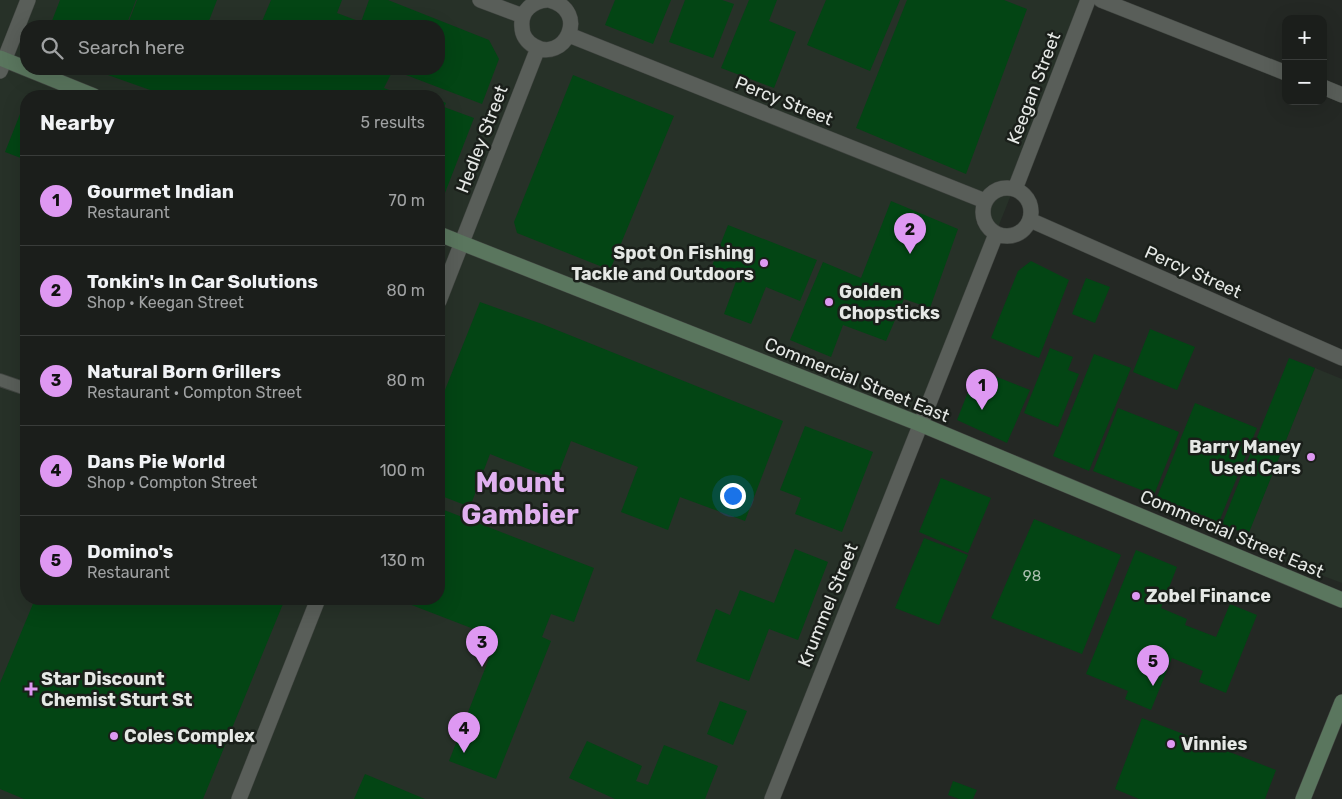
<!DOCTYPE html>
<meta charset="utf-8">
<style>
body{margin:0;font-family:Rubik,sans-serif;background:#242724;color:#f1f3f6}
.controls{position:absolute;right:15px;top:15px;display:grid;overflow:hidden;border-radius:10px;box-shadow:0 5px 20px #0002}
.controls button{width:45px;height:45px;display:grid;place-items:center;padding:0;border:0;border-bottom:1px solid #393c3a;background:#1b1e1b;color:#f1f3f6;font:25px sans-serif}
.you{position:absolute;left:732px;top:495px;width:18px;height:18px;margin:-12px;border:4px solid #fff;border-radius:50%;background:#1a73e8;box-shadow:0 0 0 8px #1a73e833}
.badge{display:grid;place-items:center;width:32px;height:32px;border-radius:50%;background:#de98f2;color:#111;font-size:16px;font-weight:700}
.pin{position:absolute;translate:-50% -41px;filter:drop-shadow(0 1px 2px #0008)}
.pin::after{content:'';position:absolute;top:26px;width:18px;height:15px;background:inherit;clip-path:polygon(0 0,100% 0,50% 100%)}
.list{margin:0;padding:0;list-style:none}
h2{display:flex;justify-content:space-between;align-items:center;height:65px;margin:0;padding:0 20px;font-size:21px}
h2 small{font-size:16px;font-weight:400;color:#a0a2a3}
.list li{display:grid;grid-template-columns:32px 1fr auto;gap:15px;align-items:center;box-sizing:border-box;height:90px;padding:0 20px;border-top:1px solid #393c3a}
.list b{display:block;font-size:19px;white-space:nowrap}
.list p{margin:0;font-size:16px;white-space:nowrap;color:#a0a2a3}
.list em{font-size:16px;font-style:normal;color:#a0a2a3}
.icon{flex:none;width:28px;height:28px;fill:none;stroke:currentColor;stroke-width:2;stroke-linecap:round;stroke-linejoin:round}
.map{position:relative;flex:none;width:1342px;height:799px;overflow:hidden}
.search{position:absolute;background:#1b1e1b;box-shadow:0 5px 20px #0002;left:20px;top:20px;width:425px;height:55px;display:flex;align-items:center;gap:12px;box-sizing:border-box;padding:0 18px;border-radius:20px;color:#a0a2a3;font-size:19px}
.panel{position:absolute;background:#1b1e1b;box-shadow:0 5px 20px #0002;left:20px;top:90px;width:425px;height:515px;border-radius:20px}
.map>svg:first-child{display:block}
.built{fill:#273128;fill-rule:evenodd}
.building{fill:#034514}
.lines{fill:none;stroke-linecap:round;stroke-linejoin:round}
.lane-casing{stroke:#414541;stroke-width:14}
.street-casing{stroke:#414541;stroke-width:16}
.secondary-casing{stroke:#414541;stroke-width:16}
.lane{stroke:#595e59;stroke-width:12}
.street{stroke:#595e59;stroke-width:15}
.secondary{stroke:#5a765e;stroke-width:15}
.poi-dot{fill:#de98f2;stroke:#1a1f1a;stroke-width:2}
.labels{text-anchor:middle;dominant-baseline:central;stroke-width:5;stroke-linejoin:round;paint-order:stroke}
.number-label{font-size:15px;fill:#acbfb1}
.street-label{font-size:18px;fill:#e5e8e5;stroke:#1a1f1a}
.poi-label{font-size:18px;font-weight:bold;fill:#e5e8e5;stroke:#1a1f1a;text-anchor:start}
.town-label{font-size:28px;font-weight:bold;fill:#e0b0ef;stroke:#1a1f1a}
</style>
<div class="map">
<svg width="1342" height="799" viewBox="0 0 1342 799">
<rect width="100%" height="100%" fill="#242824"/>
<path class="built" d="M0,0H1088L772,799H0ZM26,26H439V69H26ZM26,96H439V599H26Z
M1315,368L1342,379V583L1243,546Z"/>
<path class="building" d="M60,0H136L126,26H50Z
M137,0H217L207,26H127Z
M271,0H342L337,13L361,22L369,0H388L489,40L499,59L482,104L393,70L384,88L405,96H167L91,69H439V26H260Z
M615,0H671L653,44L605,25Z
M685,0H722L734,4L713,58L669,42Z
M749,0H777L769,21L796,32L774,88L721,68Z
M826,0H900L870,71L807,45Z
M907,0H1004L1027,9L966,174L856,128Z
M573,75L674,116L610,270L517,233L514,222Z
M439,100L446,103L444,107L474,118L443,198L439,199Z
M20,114L26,116V160L5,152Z
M891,201L958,229L930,308L904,299L886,341L843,325L831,357L790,340L823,262L861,278Z
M728,225L817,260L800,301L766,287L751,324L724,314L738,276L712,266Z
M1031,261L1069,280L1039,358L991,338L1018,271Z
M1086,278L1110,287L1095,323L1072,314Z
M480,302L542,324L783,421L745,521L680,497L668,530L621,512L638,467L571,441L556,480L490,454L470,507L439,495V405Z
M1150,329L1195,347L1177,390L1133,372Z
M1050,348L1073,357L1068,370L1079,374L1058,427L1024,413Z
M1094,354L1131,368L1089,471L1053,456Z
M1289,358L1315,368L1248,535L1222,524Z
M977,369L1030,390L1007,443L957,420Z
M1195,403L1257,428L1219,522L1157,497Z
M1118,408L1179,432L1154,495L1093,471Z
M805,426L873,452L842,532L795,514L801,498L780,490Z
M941,478L991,498L968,553L919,532Z
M439,508L594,568L574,622L551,614L542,637L551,641L496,779L449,761L497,638L396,599H439Z
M1034,519L1121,555L1082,654L991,618Z
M924,538L968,555L939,625L895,608Z
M795,549L828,562L798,640L769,629L749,681L696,661L716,609L730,615L740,590L774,603Z
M1136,550L1177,567L1161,608L1187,619L1185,625L1216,637L1230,604L1257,615L1226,693L1199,682L1203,671L1172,658L1151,710L1125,699L1128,691L1086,674Z
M35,599H285L203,799H24L0,789V683Z
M720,701L747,711L733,745L707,734Z
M1142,718L1276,770L1265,799H1139L1115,789Z
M587,741L642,766L636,781L648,785L664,745L718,766L705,799H615L569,778Z
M365,774L425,799H354Z
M953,781L977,790L973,799H959L948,795Z"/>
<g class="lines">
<g class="lane-casing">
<path id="lane" d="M0,380L26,389"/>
</g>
<g class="street-casing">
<path id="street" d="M480,0L523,16
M547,0C533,1 520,11 522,27C522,35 527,42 534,46C564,64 591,11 549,0
M1101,0L1286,73
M569,35L985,201
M0,71L28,0
M1323,87L1342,95
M983 212a24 24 0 1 1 48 0a24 24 0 1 1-48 0Z
M1015,189L1088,0
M1030,220L1342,358
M439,301L538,48
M239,799L318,599
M772,799L996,234"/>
</g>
<g class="secondary-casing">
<path id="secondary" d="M0,58L94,96
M439,234L920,424L1342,600
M1303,799L1342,702"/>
</g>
<use href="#lane" class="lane"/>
<use href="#street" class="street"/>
<use href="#secondary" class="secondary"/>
</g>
<g class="poi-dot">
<circle cx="764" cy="263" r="5"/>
<circle cx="829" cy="302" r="5"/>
<circle cx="1311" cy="457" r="5"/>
<circle cx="1136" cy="596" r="5"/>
<path d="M28.5 681.5h5v5h5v5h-5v5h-5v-5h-5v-5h5z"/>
<circle cx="114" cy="736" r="5"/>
<circle cx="1171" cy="744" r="5"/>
</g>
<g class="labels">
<g class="number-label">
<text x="1032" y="576">98</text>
</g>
<g class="street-label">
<text transform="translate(1034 88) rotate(-69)">Keegan Street</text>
<text transform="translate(784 101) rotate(22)">Percy Street</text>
<text transform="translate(482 139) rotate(-69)">Hedley Street</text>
<text transform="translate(1193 272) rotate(24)">Percy Street</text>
<text transform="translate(857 380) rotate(22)">Commercial Street East</text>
<text transform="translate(1232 534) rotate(23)">Commercial Street East</text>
<text transform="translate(828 605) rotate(-68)">Krummel Street</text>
</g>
<g class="poi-label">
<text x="754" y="253" text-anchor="end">Spot On Fishing<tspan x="754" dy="21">Tackle and Outdoors</tspan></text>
<text x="839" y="292">Golden<tspan x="839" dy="21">Chopsticks</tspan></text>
<text x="1301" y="447" text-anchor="end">Barry Maney<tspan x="1301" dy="21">Used Cars</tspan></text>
<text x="1146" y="596">Zobel Finance</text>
<text x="41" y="679">Star Discount<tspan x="41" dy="21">Chemist Sturt St</tspan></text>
<text x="124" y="736">Coles Complex</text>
<text x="1181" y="744">Vinnies</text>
</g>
<g class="town-label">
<text x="520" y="482">Mount<tspan x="520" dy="32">Gambier</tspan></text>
</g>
</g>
</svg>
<div class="controls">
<button>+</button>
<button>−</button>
</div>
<div class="you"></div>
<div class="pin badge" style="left:982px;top:410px">1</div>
<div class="pin badge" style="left:910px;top:254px">2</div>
<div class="pin badge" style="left:482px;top:667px">3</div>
<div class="pin badge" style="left:464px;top:753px">4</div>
<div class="pin badge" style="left:1153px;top:686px">5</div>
<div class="search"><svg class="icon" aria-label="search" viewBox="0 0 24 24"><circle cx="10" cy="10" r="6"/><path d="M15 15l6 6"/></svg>Search here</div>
<section class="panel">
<h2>Nearby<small>5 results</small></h2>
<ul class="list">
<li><span class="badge">1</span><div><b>Gourmet Indian</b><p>Restaurant</p></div><em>70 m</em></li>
<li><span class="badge">2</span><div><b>Tonkin's In Car Solutions</b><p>Shop · Keegan Street</p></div><em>80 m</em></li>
<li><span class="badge">3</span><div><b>Natural Born Grillers</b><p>Restaurant · Compton Street</p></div><em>80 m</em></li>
<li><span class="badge">4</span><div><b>Dans Pie World</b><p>Shop · Compton Street</p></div><em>100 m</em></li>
<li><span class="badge">5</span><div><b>Domino's</b><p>Restaurant</p></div><em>130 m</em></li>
</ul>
</section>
</div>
